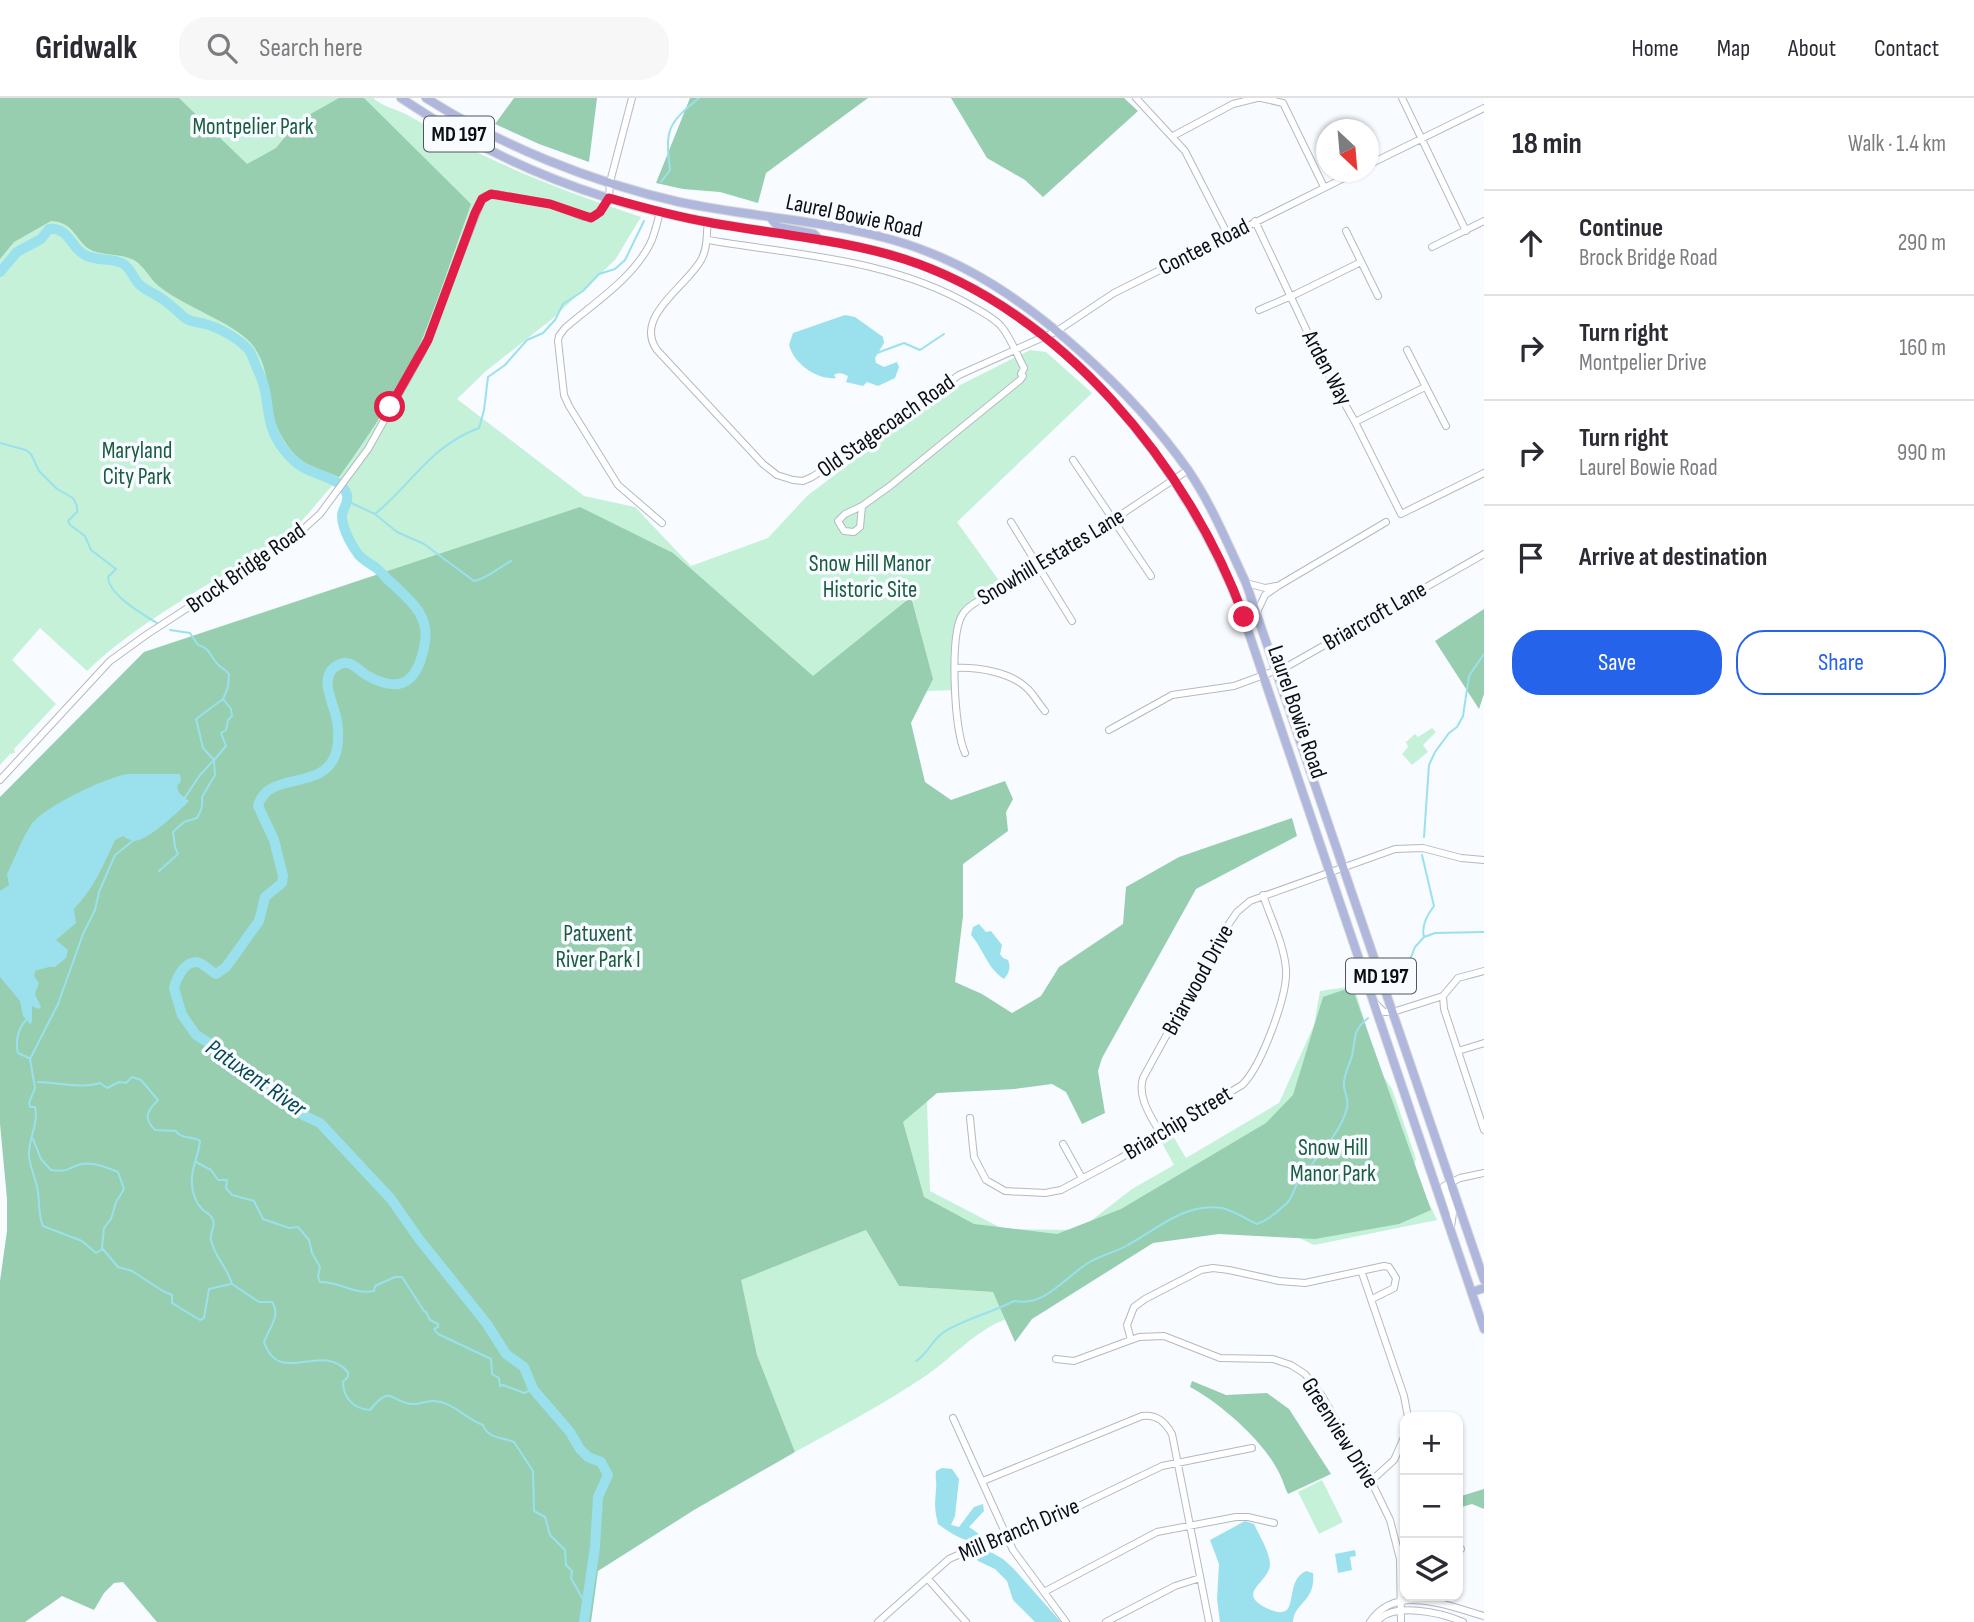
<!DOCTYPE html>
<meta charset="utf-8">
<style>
body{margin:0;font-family:"Sofia Sans Condensed",sans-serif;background:#f7f7f7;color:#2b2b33}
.controls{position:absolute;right:21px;bottom:21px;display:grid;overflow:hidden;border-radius:14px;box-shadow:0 2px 5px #0004}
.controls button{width:63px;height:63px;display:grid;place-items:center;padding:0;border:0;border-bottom:2px solid #e1e1e2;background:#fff;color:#2b2b33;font:35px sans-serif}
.compass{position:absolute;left:1316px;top:21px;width:63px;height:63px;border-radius:50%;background:#fff;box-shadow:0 2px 5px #0004;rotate:154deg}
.stop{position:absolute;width:21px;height:21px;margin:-16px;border:5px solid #e11d48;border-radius:50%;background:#fff}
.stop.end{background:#e11d48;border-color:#fff;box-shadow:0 2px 7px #0008}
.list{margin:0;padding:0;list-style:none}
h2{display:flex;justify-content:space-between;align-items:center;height:91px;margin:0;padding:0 28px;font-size:30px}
h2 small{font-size:23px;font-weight:400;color:#7c7c81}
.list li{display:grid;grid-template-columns:46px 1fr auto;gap:21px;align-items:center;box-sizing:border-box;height:105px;padding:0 28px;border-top:2px solid #e1e1e2}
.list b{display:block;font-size:26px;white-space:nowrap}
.list p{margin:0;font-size:23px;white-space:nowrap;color:#7c7c81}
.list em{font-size:23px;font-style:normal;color:#7c7c81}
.actions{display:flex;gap:14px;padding:21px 28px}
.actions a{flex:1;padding:16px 0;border:2px solid #2563eb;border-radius:28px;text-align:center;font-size:24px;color:#2563eb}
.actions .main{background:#2563eb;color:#fff}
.icon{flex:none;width:38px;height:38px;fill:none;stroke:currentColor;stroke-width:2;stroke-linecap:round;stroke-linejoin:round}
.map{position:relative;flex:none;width:1484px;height:1524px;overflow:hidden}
header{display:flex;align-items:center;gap:42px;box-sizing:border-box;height:98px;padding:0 35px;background:#fff;border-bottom:2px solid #e1e1e2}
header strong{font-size:33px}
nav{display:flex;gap:38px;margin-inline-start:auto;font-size:24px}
.search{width:490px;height:63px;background:#f7f7f7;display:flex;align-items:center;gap:18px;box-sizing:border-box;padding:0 24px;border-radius:28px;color:#7c7c81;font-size:26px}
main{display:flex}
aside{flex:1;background:#fff}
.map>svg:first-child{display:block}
.green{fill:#c5f1d8}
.forest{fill:#97ceaf}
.water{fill:#9ae1ed}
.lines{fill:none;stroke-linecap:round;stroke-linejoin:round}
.stream{stroke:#9ae1ed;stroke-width:2}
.river{stroke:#9ae1ed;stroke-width:10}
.minor-casing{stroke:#b4b9c3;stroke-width:8}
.major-casing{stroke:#d8d8d9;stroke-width:10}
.minor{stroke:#fff;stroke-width:6}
.major{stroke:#b0b7dc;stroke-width:8}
.route{stroke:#e11d48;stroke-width:9}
.labels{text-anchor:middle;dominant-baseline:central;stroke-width:7;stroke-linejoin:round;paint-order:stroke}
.shield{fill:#f8fbff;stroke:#535558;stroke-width:2}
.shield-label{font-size:21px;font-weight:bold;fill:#0c0e11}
.park-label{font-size:23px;fill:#1b5c3f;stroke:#f8fbff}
.street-label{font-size:23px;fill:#0c0e11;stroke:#f8fbff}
.water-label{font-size:24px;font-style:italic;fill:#074952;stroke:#f8fbff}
</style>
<header>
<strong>Gridwalk</strong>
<div class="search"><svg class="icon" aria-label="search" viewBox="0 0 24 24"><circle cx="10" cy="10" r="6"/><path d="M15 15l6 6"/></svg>Search here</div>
<nav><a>Home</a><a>Map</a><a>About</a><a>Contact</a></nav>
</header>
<main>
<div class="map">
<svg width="1484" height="1524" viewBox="0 0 1484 1524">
<rect width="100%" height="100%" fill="#f8fbff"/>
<path class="green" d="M34,0H373C384,10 398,11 411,19C488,64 557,91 641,119L615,162L552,221L486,273L457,301L584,398L635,409L691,468L768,440L807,398L940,297L1030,252L1046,254L1092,295L957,424L1000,484L974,502L959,526L953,592L903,594L919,772L930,1093L1003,1131L1079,1132L1132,1091L1174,1067L1162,1045L1155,1043L1174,1031L1173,1038L1186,1060L1279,1005L1314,927L1320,893L1354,888L1379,972L1392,991L1416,1061L1412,1070L1437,1122L1314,1147L1209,1097L1053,1185L895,1102L791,1162L866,1132L899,1188L993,1194L1006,1221C975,1233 954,1258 927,1277C884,1306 840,1329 795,1354L757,1257L742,1189L384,479C368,461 343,449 343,420C343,412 347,405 348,397L336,384C321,398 309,418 292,431C226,481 147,515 87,573L40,530L12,562L56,606L14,651L15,655L10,656L0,667V33Z
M1432,630L1436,634L1423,647L1428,654L1412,667L1402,656L1408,649L1406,644L1415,636L1418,639Z
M1322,1382L1343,1424L1319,1436L1298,1394Z"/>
<path class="forest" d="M0,0H179L247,66L276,50L298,23L339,0H364L471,106C455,151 440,196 423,239C402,289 370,336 339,379C328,374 314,370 304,364C286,352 273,326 270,305C267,283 266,263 251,245C232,224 185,209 160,189C149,181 143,164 129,160C118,156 104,157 93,153C75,145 76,124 51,123L14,144L0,161Z
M514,0H597L589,64L539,46L495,26Z
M690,0H868L766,75L758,105L720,94L683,91L656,85Z
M951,0H1124L1138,13L1043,99L1025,82L987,60Z
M580,409L673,455L813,578L911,499L933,581L911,625L925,684L951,702L1005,683L1013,701L1006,714L1008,733L963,766V818L955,884L982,896L1012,915L1041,898L1059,869L1123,826L1126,789L1179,759L1292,720L1297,738L1196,791L1102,960L1098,973L1105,1015L1082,1026L1066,994L1052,986L1015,991L937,995L903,1024L924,1099L974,1126L1057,1136L1121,1111L1266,1025L1293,997L1323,899L1352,889L1431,1112L1399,1126L1315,1141L1219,1136L1153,1145L1032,1221L1015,1244L993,1194L899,1188L866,1132L741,1182L757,1257L795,1354L694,1412L598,1473L591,1524H157L123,1484L114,1485L104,1495L94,1512L62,1498L25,1524H0V1183L7,1133V1101L0,1026V699L144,554Z
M1484,511V596L1479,611L1435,543Z
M1192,1283L1226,1297L1267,1295L1289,1311L1331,1376L1288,1396C1284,1388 1282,1379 1277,1371C1262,1342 1219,1304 1190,1289Z
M1484,1391V1411L1472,1406L1458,1410V1399Z"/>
<path class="water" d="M845,217L855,219L883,239L884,245L875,260L876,265L884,269L897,264L899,269L895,280L878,288L867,284L863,288L846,284L848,278C843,275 838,274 834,277L836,280C817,282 794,266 789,247L793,235Z
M127,676H180L181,683L177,688L179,695L189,703C178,714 154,737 139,742C133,744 127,741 123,738L115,742C103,768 94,790 74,811L76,825L56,842L68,852L66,860L55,869H49L35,873L34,878L39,885L35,896L41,909L39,911L32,908V924L30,926L23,918L20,903L0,879V793L9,787L7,776C15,760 21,742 31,727C43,709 105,680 127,676Z
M979,826L986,834L991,833L1002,847L1000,856L1003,860L1008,862C1011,870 1009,875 1004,881C986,869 985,853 971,837L973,829Z
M942,1370L952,1371L959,1381L955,1418L951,1427L959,1429L974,1409L983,1406L984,1413L969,1429L979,1436L980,1448L1003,1461L1014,1471L1061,1524H1035L1013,1502L1007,1483L995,1471L978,1463L966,1442C957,1439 947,1433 938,1426C934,1408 935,1408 936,1391C937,1384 935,1380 936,1373Z
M1245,1423L1254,1426C1259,1437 1270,1454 1270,1467C1269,1485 1232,1496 1271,1512C1302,1524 1282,1484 1306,1473L1313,1475C1316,1504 1294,1504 1293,1524H1220L1217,1501L1219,1466L1210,1442Z
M1355,1452L1356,1458L1350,1459L1352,1472L1338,1475L1335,1456Z"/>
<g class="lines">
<path class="stream" d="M661,84L670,72C665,32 667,26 699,0
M877,255L904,245L920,252L944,236
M0,345L26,352L31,356L39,373L57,391L73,400L77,408V414L68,423L70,427L85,438L91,452L116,471L108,479C109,497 142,516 157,525
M347,403L375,416C414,384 429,349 479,330L484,312L488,279L505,267L527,242L543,235L555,222L563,206L583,193L599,176L615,171L625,162L644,123
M375,416L397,434L424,446L474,483C489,480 497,470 511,463
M184,701L200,677L214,662L203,650L196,621L223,601
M1424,739L1429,667L1435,654L1449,635L1457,629L1463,618L1469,578L1484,556
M159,773L178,756L175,749L173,734L184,724L197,720C201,713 203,708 202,699L215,677L214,662L226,648L221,635L226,632L228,622L232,618L231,611L223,601L228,589L229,576C225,571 218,568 215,563C209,555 209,550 198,547L190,535L170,532
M1424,839L1435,835L1484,834
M1394,887L1408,867L1415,849L1424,839C1421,828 1427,817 1434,808L1422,757
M26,922C18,930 15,945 18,955L29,960
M38,984C57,984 82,991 100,985L107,990L119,984L126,985L132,979L141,982L158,1002C147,1013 143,1020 155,1032L176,1033C180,1041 193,1038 200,1043C199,1057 190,1072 192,1086C192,1094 196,1105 202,1111C206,1115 211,1116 213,1122C216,1129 209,1135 211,1142C214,1158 227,1169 232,1186L259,1204H272C281,1217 270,1229 264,1244C280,1290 320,1242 348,1274V1279L343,1284C343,1300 354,1311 370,1312C392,1285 390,1304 412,1306C420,1307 427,1302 434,1303C453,1304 466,1321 483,1327C488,1341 502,1339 514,1344L533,1373L534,1413L545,1419L550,1437L565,1452L566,1467L572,1473L571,1480L586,1507
M33,1041L41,1061L51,1072C68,1074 65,1072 78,1067C90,1062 107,1069 118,1074L124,1091L116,1104L111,1121L104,1130L102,1150L118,1169L132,1173L163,1193L172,1197V1205L200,1222L204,1220L209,1191L231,1186
M196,1064L211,1072L218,1082H227L226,1090L232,1097L254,1103L263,1121L289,1130L298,1129L309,1142L312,1155L320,1169L318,1179L320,1184C340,1183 352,1197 374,1193L375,1188L395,1179H402L424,1213L426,1214L430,1222L438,1226V1229L434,1231L438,1236L491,1261L492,1276L499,1280L500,1288L503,1287L524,1295L533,1291
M103,1151L96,1155L82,1143L43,1128C38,1117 40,1107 38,1095C37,1083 30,1070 29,1058C28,1040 39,1027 35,1009H30L29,1005L35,990L30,961L58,906L83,836L95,812L99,794L115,757L135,741
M916,1263C929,1255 933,1239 947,1232C968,1220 993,1214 1014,1203C1045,1209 1064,1180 1088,1165C1101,1157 1116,1154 1128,1147C1157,1131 1186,1104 1222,1110C1235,1113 1245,1121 1257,1126C1269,1122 1278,1113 1287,1105C1294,1098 1294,1088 1300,1081C1315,1061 1341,1035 1347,1010C1349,1002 1345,996 1344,989C1343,976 1349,969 1352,958C1356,940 1352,933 1368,920"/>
<path class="river" d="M0,174L17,154L41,141L49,131C69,129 71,150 85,157C96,163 110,160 122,165C131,170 132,178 138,185C145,193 157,196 165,203C172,208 178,214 185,220C191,224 198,224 205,226C218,229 237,240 246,249C252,254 253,261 256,268C259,274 262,281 264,288C270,313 266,329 284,352C290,360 299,368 308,372C321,378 343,382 347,397C349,404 343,410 342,417C342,430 351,446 358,456C363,462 369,465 375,469C382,474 387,482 394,487C412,504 429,518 425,544C419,580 404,598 368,578C359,573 351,561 340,566C317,576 332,602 336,618C339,629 339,644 336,655C323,695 268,671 258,708L274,742L283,778L282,785L265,799L259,823L226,869L216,876C210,873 202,864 196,864C184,864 176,881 174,890L182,917L196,937L214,948L239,974L305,1018L320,1025L391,1101L419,1141L487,1226L506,1256L524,1269L533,1291L570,1334L580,1351L588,1359L601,1364L608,1377L598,1399L595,1449L584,1524"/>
<g class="minor-casing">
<path id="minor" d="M1136,0L1185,53L1228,137
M1261,0L1283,5L1324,89
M1402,0L1466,133
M1173,38L1233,6L1257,0
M1368,67L1484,10
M660,114C657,125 655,136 650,146C632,181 595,204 565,230L559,238L558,243L564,297L569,308L618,387L662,425
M1255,123L1322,265L1355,324L1401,416L1484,375
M708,124C706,137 708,150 701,162C687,188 633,219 657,252L763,366L777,377L793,382L803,383L812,379L881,335L959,277L1057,233L1114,195L1356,74
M1346,133L1378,198
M708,142C797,157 890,161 970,207C980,213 993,219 1001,228C1011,240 1017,257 1024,270L1021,276L1023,278L1020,282L890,388L862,408
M1432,149L1484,123
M1259,212L1296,196L1361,164
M1407,252L1446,328
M1355,324L1425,289
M1073,362L1151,478
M862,408L860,429L854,434L844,433L838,423L845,416Z
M1011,424L1072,523
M1246,485L1265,490L1276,488
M1257,514L1265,497L1278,488L1386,424
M955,570C978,569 1011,574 1028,591C1034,597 1039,606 1045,613
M1109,632L1172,597L1234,588L1288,568L1484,456
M965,655C954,631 950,543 961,519C965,510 974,505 982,501L1113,422L1188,372
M0,682L110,563L146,537L289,444L320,416L368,351L423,253L482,101L491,96H497L550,106L584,119L596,118L609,100L610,84L632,0
M1443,898L1444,911L1484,1032
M1375,905L1384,914H1393L1443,898L1458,880L1484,873
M1458,953L1484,945
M970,1020L974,1059L986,1082L1005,1093L1045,1095L1061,1092L1119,1061L1242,987C1261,969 1288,897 1286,871C1284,846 1271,821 1263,797
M1161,1036C1151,1019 1137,999 1143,980L1222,836L1237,814L1250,803L1395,751L1423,750L1461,760L1484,762
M1063,1046L1082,1080
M1451,1129L1453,1115L1444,1088L1460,1080L1484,1075
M1362,1175L1404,1298L1408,1319
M1131,1242L1127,1227L1134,1209L1145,1201L1201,1172L1213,1170L1229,1172L1279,1183L1305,1185L1384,1168L1389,1169L1396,1180L1394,1190L1372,1201
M1056,1261L1074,1263L1139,1239L1164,1238L1220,1260L1273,1261L1291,1267L1305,1276L1322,1298L1371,1383L1390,1422L1400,1461L1401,1524
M953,1320L1013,1452L1066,1524
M983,1383L1142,1318C1157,1316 1165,1324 1172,1336L1209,1524
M1371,1383L1394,1362L1405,1337
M1458,1451H1461
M928,1481L966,1524
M1044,1494L1157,1434L1236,1419H1248L1274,1425
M878,1524L949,1461L967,1453L1031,1431L1162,1368L1252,1350
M1106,1524L1175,1488L1200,1480
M1370,1524C1396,1485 1448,1508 1484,1518
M1377,1524C1392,1503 1442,1515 1463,1524"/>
</g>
<g class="major-casing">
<path id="major" d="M401,0C494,63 598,105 708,124C773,136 842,141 905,161C1062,213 1180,361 1240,509L1484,1231
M426,0C502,48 591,84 679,104C750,119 824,122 893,142C967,163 1025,204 1082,255C1121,290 1157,328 1188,372C1212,407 1228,447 1246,485L1484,1182
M770,119L778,129L814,136L821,143
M1472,1194L1484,1190"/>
</g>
<use href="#minor" class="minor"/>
<use href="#major" class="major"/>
</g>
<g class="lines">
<path class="route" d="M390,309L428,242L475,115L482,101L491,96L550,106L591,120L600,114L609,100C641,109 673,118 707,124C772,136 841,141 904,161C1060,211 1190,369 1244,519"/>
</g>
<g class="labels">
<g class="shield">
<rect x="424" y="18.5" width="70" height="35" rx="5"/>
<rect x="1346" y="860.5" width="70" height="35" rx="5"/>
</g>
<g class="shield-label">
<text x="459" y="36">MD 197</text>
<text x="1381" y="878">MD 197</text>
</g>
<g class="park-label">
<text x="253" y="29">Montpelier Park</text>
<text x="137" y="353">Maryland<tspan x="137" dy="26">City Park</tspan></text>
<text x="870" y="466">Snow Hill Manor<tspan x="870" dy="26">Historic Site</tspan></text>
<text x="598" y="836">Patuxent<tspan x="598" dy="26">River Park I</tspan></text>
<text x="1333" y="1050">Snow Hill<tspan x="1333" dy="26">Manor Park</tspan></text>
</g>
<g class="street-label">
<text transform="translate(854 118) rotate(12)">Laurel Bowie Road</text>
<text transform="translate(1204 149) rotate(-27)">Contee Road</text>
<text transform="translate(1327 270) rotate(62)">Arden Way</text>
<text transform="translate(886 328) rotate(-35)">Old Stagecoach Road</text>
<text transform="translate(1051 459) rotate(-31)">Snowhill Estates Lane</text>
<text transform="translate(246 470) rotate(-35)">Brock Bridge Road</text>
<text transform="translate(1375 518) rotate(-30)">Briarcroft Lane</text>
<text transform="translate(1297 614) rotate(71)">Laurel Bowie Road</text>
<text transform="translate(1198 882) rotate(-61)">Briarwood Drive</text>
<text transform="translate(1178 1025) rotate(-31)">Briarchip Street</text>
<text transform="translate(1340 1335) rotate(58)">Greenview Drive</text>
<text transform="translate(1019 1432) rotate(-23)">Mill Branch Drive</text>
</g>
<g class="water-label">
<text transform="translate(256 980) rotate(35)">Patuxent River</text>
</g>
</g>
</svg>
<div class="controls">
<button>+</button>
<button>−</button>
<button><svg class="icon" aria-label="layers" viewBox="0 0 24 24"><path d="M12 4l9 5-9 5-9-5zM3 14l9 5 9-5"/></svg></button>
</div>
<svg class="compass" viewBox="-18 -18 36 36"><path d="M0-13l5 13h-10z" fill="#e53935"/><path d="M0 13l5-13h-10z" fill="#7c7c81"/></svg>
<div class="stop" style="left:390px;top:309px"></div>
<div class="stop end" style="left:1244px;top:519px"></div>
</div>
<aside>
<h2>18 min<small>Walk · 1.4 km</small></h2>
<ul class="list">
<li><svg class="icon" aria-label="ahead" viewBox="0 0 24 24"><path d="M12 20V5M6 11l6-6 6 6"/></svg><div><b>Continue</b><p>Brock Bridge Road</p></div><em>290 m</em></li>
<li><svg class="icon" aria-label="right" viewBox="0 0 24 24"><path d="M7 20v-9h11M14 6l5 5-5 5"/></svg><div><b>Turn right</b><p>Montpelier Drive</p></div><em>160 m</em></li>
<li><svg class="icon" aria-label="right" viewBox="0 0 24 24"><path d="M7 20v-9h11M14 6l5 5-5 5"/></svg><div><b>Turn right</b><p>Laurel Bowie Road</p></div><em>990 m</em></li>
<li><svg class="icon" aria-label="arrive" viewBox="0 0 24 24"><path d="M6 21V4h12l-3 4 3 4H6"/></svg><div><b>Arrive at destination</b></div></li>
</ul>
<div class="actions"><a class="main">Save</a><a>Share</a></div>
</aside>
</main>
